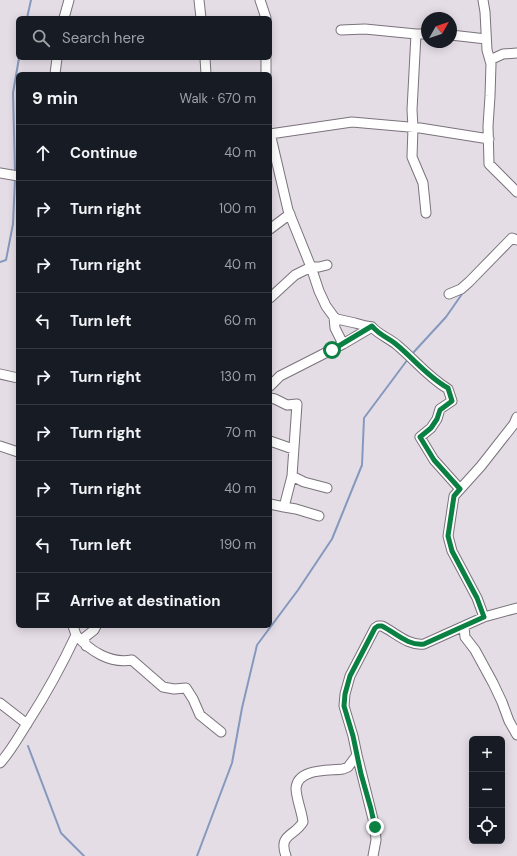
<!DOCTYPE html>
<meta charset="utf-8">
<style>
body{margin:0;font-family:"DM Sans",sans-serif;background:#20242c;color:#f1f3f6}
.controls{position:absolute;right:12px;bottom:12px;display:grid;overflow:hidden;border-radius:6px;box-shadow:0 2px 10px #0003}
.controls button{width:36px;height:36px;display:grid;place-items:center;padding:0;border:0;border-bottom:1px solid #363941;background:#171b24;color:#f1f3f6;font:20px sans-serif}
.compass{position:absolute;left:421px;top:12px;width:36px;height:36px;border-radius:50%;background:#171b24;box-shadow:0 2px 10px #0003;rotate:50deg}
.stop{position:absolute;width:12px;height:12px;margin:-9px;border:3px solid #0b8043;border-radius:50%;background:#fff}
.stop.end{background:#0b8043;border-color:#fff;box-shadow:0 1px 4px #0008}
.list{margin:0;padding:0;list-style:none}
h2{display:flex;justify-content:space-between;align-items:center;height:52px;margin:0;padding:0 16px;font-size:17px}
h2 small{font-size:13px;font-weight:400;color:#9ea1a6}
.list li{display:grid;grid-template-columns:26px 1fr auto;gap:12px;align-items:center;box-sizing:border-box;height:56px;padding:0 16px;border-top:1px solid #363941}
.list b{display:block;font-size:15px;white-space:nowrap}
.list em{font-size:13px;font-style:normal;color:#9ea1a6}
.icon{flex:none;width:22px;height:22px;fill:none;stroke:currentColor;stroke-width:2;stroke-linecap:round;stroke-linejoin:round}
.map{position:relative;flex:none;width:517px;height:856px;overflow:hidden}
.search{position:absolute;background:#171b24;box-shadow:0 2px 10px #0003;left:16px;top:16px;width:256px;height:44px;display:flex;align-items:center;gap:10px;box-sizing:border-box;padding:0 14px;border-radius:6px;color:#9ea1a6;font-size:15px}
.panel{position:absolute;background:#171b24;box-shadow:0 2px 10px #0003;left:16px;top:72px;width:256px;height:556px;border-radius:6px}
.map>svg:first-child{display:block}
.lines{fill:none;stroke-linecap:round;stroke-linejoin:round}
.stream{stroke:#8499bd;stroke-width:2}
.street-casing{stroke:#7a737b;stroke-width:11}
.street{stroke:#fff;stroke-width:9}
.route{stroke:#0b8043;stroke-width:5}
</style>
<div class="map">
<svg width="517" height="856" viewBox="0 0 517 856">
<rect width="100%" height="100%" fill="#e5dde6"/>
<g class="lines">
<path class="stream" d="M27,18L31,0
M15,172L13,93L19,58
M0,262L6,260L13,224L15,179
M412,354L446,317L462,294
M28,746L61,833L84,856
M197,856L232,763L242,708L257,645L298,590L332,539L362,465L364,418L408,359"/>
<g class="street-casing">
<path id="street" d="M199,0L201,18
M260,0L266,18
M483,0L485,12L487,50L491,64L490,96L488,126L489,164L517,192
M64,18L69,0
M341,30L365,29L416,34
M451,35L486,39
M205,58L206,74
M490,60L503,54L517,53
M55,74L57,58
M266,74V58
M270,133L288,210L311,267L295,275L270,298
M270,134L352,122L420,128L489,139
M0,173L18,176
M426,213L423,183L412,157L413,127L412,110L416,34H427
M270,229L290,214
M327,265L319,267H311L319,291L326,306L334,317L335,328L343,344L372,327C379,335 389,338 397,345C415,360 428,377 448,389L452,401L440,409L437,419L431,428L420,437L434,460L460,489
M449,294L461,289L469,282L512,238L517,240
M334,317L337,319L355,323L366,326L372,327
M0,374L18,378
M270,386L280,376L343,344
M270,398L275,399L287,405L297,404L292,476L304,482L327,488
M270,441L293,449
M0,446L18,452
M270,504L284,507L292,476
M284,507L296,509L319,516
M484,617L477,598L452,551L448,536L454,496L481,466L514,424L517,417
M464,627L465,637L475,650L493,683L502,702L509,721L517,735
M76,635C90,651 110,664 132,660L163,687L174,689L186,688L193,699L200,715L221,732
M86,646L84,638L94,630L96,626
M0,703L27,724
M357,755L375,827L376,840L373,856
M0,763C11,751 19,736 28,722C46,694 62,665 76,635L73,626
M286,856C278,834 294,837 303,822C302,812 296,798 296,788C298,768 328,771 343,769L348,767L357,755L353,736L344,706L345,694L350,676L375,628L378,626H382C396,633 408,646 424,644L484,617L517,608"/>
</g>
<use href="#street" class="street"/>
</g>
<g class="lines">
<path class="route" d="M332,350L372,326C379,335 389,338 397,345C415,360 428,377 448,388L452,401L440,410L437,419L431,428L420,437L434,460L460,489L454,496L448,536L452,551L477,598L484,617L424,644C408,646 396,633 382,626H378L375,628L350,676L345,694L344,706L353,736L361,774L371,809L375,827"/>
</g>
</svg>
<div class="controls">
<button>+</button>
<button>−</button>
<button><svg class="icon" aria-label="locate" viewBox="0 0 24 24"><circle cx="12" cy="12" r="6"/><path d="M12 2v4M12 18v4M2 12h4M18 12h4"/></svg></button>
</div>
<svg class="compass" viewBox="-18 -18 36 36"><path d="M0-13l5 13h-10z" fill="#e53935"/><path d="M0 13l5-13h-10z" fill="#9ea1a6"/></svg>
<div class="stop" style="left:332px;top:350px"></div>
<div class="stop end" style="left:375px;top:827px"></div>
<div class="search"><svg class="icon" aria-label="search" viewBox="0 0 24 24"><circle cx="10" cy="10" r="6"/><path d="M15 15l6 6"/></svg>Search here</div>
<section class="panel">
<h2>9 min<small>Walk · 670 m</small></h2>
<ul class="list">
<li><svg class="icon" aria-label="ahead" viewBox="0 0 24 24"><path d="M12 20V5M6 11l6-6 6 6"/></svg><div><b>Continue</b></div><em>40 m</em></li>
<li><svg class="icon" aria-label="right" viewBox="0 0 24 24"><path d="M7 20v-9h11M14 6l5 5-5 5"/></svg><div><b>Turn right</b></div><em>100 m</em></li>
<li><svg class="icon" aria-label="right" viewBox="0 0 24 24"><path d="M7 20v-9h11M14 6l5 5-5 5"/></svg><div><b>Turn right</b></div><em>40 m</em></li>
<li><svg class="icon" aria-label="left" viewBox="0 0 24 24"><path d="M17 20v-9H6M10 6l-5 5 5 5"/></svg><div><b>Turn left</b></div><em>60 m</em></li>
<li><svg class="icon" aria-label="right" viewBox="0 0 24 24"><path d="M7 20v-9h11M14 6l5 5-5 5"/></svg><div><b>Turn right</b></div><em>130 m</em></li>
<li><svg class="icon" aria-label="right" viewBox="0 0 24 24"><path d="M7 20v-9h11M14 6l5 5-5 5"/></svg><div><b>Turn right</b></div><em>70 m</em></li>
<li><svg class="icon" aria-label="right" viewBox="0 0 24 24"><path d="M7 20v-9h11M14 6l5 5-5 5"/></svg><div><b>Turn right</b></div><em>40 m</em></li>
<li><svg class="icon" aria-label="left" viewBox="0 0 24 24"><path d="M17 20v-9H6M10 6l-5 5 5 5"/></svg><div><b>Turn left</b></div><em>190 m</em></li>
<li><svg class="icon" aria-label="arrive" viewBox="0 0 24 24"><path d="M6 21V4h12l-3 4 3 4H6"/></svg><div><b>Arrive at destination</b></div></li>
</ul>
</section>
</div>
